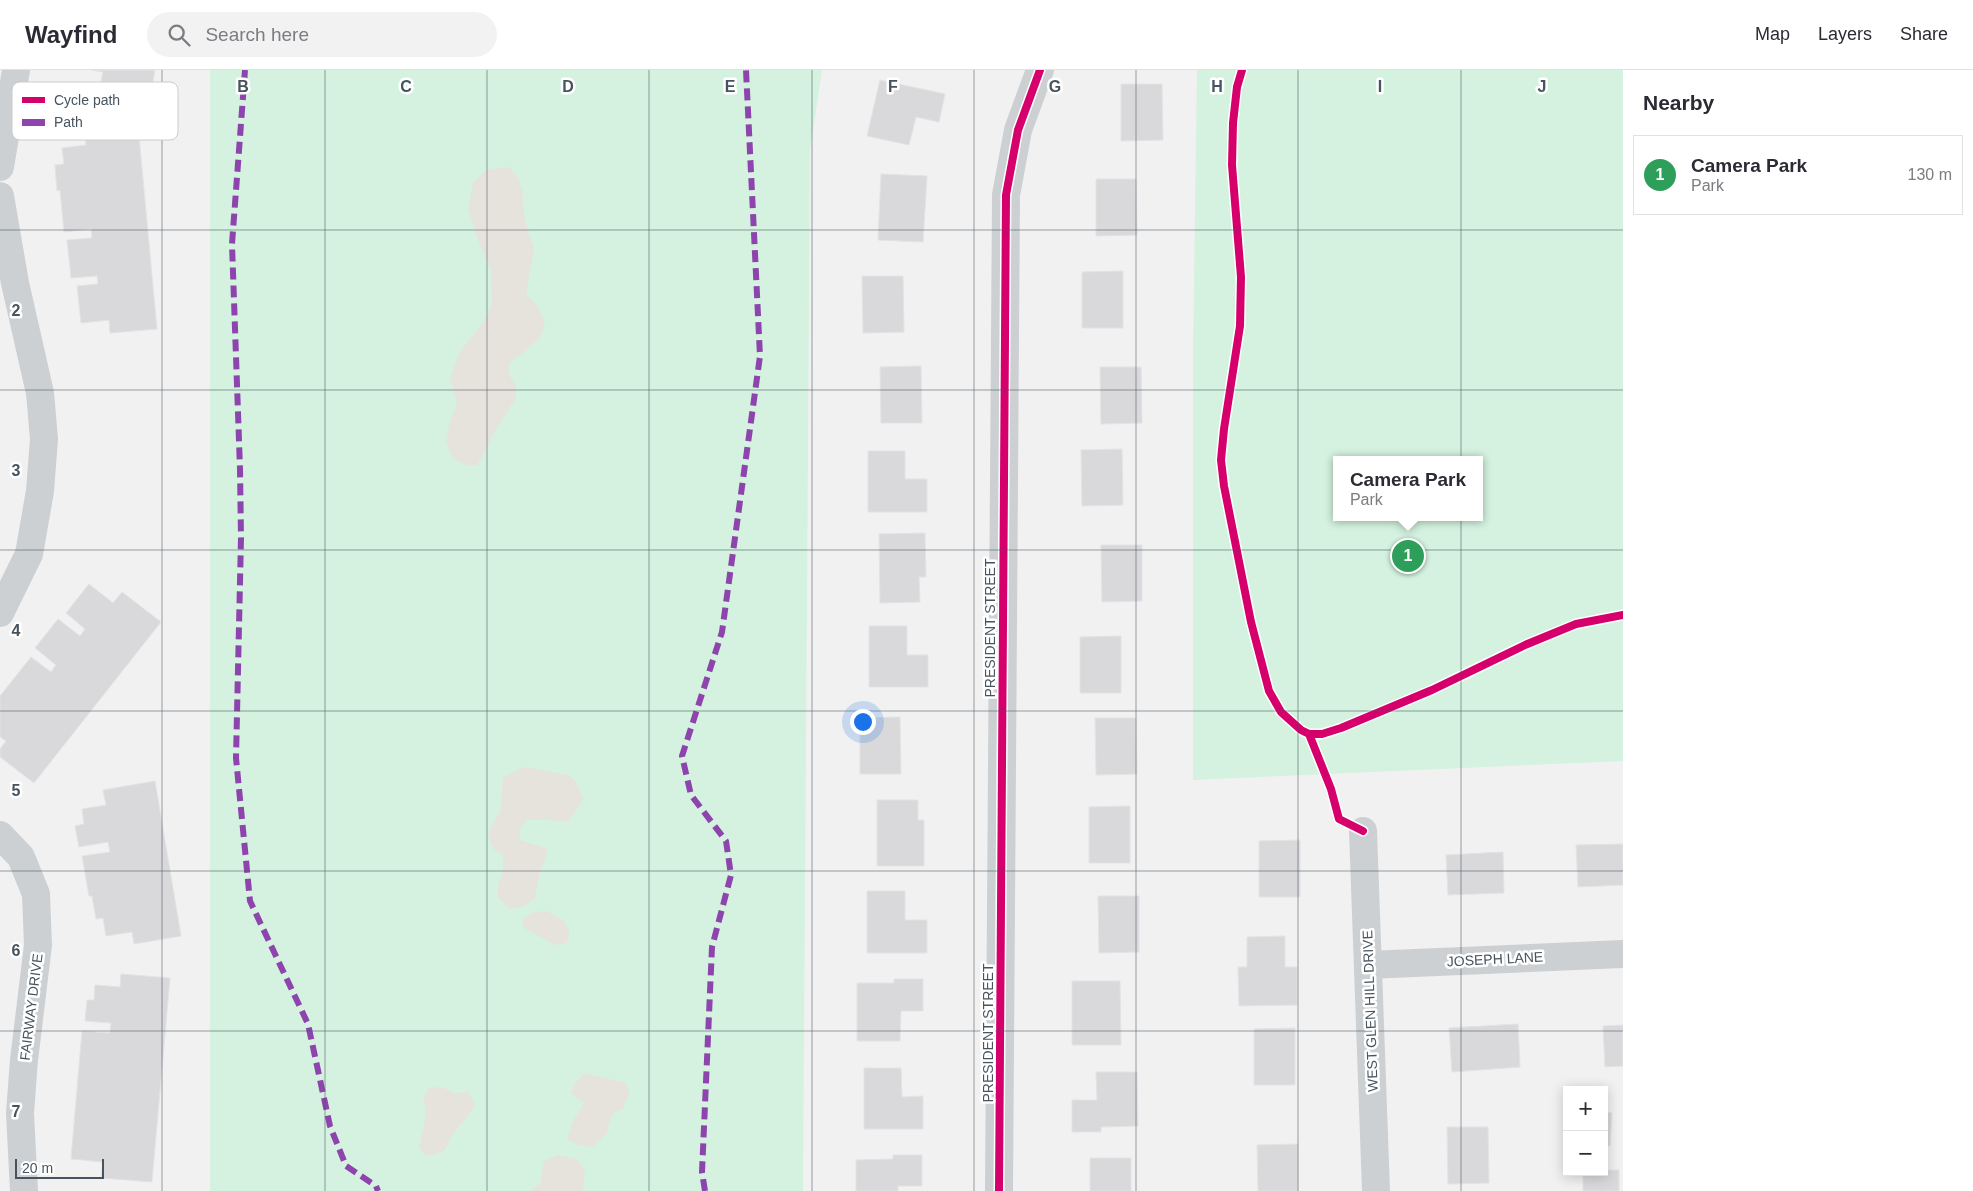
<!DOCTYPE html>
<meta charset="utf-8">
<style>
body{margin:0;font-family:Helvetica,sans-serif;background:#f2f2f3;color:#2b2b33}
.controls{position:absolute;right:15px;bottom:15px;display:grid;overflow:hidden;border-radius:0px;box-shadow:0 2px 12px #0003}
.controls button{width:45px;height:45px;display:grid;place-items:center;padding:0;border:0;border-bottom:1px solid #e1e1e2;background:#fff;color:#2b2b33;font:25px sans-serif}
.scale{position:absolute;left:15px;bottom:12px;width:89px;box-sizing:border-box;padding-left:5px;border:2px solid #47545f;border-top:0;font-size:14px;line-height:18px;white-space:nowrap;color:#47545f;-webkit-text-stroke:4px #fff;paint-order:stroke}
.you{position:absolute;left:862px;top:651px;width:18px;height:18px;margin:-12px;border:4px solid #fff;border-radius:50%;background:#1a73e8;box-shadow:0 0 0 8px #1a73e833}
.badge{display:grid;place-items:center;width:32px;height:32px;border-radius:50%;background:#838b92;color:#fff;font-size:16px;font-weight:700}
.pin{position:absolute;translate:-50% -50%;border:2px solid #fff;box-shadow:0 1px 5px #0006}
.popup{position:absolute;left:1333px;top:386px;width:150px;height:65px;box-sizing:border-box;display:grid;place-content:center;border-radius:0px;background:#fff;filter:drop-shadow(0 1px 4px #0005);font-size:16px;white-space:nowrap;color:#7c7c81}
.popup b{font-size:19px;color:#2b2b33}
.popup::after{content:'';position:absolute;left:50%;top:100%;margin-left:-10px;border:10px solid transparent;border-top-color:#fff}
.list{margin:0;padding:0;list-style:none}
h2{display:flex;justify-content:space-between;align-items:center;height:65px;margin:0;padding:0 20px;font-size:21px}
h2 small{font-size:16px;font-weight:400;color:#7c7c81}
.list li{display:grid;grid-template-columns:32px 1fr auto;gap:15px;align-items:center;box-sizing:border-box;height:80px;margin:0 10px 10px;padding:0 10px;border:1px solid #e1e1e2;border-radius:0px}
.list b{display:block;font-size:19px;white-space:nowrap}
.list p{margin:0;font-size:16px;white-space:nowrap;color:#7c7c81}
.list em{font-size:16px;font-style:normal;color:#7c7c81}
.icon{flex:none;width:28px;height:28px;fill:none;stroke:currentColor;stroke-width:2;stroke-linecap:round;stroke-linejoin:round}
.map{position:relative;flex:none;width:1623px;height:1121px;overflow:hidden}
header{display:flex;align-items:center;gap:30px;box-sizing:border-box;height:70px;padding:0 25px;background:#fff;border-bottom:1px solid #e1e1e2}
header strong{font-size:24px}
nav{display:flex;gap:28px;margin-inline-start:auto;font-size:18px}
.search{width:350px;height:45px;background:#f2f2f3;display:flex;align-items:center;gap:12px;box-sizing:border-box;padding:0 18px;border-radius:28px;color:#7c7c81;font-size:19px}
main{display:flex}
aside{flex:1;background:#fff}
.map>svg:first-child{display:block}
.green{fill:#d4f2df;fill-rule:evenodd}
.sand{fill:#e6e3dd}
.building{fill:#d9d9db;stroke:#e3e3e4}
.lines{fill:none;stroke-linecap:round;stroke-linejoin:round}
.street{stroke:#cdd0d2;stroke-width:28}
.quiet{stroke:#8e44ad;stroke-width:6;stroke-dasharray:12 6;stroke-linecap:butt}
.cycleway-casing{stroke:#fff;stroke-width:11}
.cycleway{stroke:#d6006c;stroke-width:8}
.grid{fill:none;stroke:#47545f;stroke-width:1;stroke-opacity:0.55}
.labels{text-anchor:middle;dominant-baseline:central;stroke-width:5;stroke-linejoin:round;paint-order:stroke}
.street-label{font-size:14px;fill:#47545f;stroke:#fff}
.key{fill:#fff;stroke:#c8cccf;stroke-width:1}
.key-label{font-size:14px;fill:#47545f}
.grid-label{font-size:16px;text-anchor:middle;font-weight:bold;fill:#47545f;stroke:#fff;stroke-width:5;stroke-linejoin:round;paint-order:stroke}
</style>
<header>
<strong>Wayfind</strong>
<div class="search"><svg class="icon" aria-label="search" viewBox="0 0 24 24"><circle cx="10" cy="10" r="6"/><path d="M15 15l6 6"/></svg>Search here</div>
<nav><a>Map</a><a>Layers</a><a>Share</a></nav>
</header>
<main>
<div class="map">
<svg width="1623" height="1121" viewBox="0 0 1623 1121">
<rect width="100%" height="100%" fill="#f2f1f1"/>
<path class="green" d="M210,0H822L810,80L803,1121H210Z
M1197,0H1623V691L1193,710V281ZM1337,390H1479V447H1337Z"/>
<path class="sand" d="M509,97L517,106L522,119L525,151L534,179L526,224L538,236L545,255L540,268L510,293L508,303L516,316V328L491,368L486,381L477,395H466L453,388L446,372L450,351L457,334L450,308L459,283L484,251L492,234L491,201L478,170L468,139L473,113L486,100Z
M524,697L569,705L576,712L583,729L569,751C555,752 541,748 526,750L520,760V770L548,779L539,806L535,829L522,837L510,839L498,828V814L503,802V785L493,779L488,765L493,752L500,743L503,707Z
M547,841L564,851L570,862L567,873L555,875L524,858L522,849L534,842Z
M584,1003L626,1013L629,1024L623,1039L612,1044L607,1063L592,1077L578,1075L567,1069L573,1051L584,1033L571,1023L573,1016Z
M442,1017L454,1023L468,1022L475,1034C469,1045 464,1051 456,1060C443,1076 453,1082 426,1086L419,1078C422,1059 429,1048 423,1028L429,1018Z
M558,1085L577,1089L585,1100L583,1121H530L540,1113L544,1091Z"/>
<path class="building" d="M91,0H155L151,25L100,17L103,2Z
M880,10L945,24L939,52L916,47L909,75L867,66Z
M1121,14H1162L1163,70L1121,71Z
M138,55L157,259L110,263L109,250L81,253L77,216L98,214L97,206L71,208L67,170L92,168L91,159L64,162L60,120L57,121L55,95L64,94L62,78L86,75L85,60Z
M881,104L927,106L923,172L878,170Z
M1096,109H1136L1137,165L1096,166Z
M1123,201V258H1082V202Z
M862,206H903L904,262L863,263Z
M921,296L922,353H881L880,297Z
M1100,297H1141L1142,353L1101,354Z
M1122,379L1123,435L1082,436L1081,380Z
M868,381H905V409H927V442H868Z
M925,463L926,507H919L920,532L880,533L879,464Z
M1101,475H1142V531L1102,532Z
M89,514L113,533L122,522L161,552L34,713L0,687V679L6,671L0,667V626L31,587L51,602L56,595L35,578L58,549L80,566L85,559L66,543Z
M869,556H907V585H928V617H869Z
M1121,566V623H1080V567Z
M900,647L901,704H860V648Z
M1095,648H1136L1137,704L1096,705Z
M155,711L181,866L134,874L132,862L106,866L103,848L96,849L92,826H89L82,786L110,782L108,772L79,777L75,756L84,754L82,739L106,735L103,720Z
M877,730H918V750H924V796H877Z
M1130,736V793H1089V737Z
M1300,770V827H1259V771Z
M1623,774V815L1578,817L1576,775Z
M1503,782L1504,823L1448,825L1446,785Z
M867,821H905V850H927V883H867Z
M1098,826H1139V882L1099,883Z
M1285,866V897H1297V935L1239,936L1238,897H1247V867Z
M121,904L170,908L152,1112L101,1108L103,1092L71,1089L82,961L110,963L111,953L85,951L87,930H94L95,915L120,917Z
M894,909H923V941H901L900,971H857V913H894Z
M1072,911H1120L1121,975H1072Z
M1518,954L1520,997L1452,1002L1449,958Z
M1623,955V996L1605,997L1603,956Z
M1295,958V1015H1254V959Z
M864,998H901L902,1027L923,1026V1059H864Z
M1096,1002H1137L1138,1056L1101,1057V1062H1072V1030H1097Z
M1604,1042L1612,1043L1610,1076H1604Z
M1447,1057H1488L1489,1113L1448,1114Z
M1298,1074V1121H1258L1257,1075Z
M893,1085H922V1116H898V1121H856V1090L893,1089Z
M1090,1088H1131V1121H1090Z
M1604,1100H1619V1121H1583V1102H1604Z"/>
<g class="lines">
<path class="street" d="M0,97L16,0
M0,126L15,213L40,323L44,369L40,421L29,484L0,543
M1363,761L1376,1121
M0,765L21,787L36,824L38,875L24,990L20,1043L24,1121
M1368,895L1623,884
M999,1121L1006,125L1018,60L1040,0"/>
<path class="quiet" d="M245,0L232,174L240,399L241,468L236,688L250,831L308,954L330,1056L346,1096L376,1116L378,1121
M705,1121L702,1102L712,877L731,805L726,771L691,725L682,686L722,562L760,286L746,0"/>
<g class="cycleway-casing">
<path id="cycleway" d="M1242,0L1237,17L1233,53L1232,95L1241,207L1240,256L1224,359L1221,390L1224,416L1251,552L1269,621L1281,642L1301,660L1309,664H1322L1341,658L1432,620L1525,575L1576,554L1623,545
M1309,664L1331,719L1339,749L1363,761
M999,1121L1006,125L1018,60L1040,0"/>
</g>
<use href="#cycleway" class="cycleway"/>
</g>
<path class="grid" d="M162,0V1121M325,0V1121M487,0V1121M649,0V1121M812,0V1121M974,0V1121M1136,0V1121M1298,0V1121M1461,0V1121M0,160H1623M0,320H1623M0,480H1623M0,641H1623M0,801H1623M0,961H1623"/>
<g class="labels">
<g class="street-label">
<text transform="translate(990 558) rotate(-90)">PRESIDENT STREET</text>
<text transform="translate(1495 889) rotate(-3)">JOSEPH LANE</text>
<text transform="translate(31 937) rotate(-83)">FAIRWAY DRIVE</text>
<text transform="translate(1370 941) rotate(-92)">WEST GLEN HILL DRIVE</text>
<text transform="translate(988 963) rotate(-90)">PRESIDENT STREET</text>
</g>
</g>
<rect x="12" y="12" width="166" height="58" rx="8" class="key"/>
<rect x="22" y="27" width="23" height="6" fill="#d6006c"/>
<rect x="22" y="49" width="23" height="7" fill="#8e44ad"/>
<g class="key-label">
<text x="54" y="35">Cycle path</text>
<text x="54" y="57">Path</text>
</g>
<g class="grid-label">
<text x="243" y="22">B</text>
<text x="406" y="22">C</text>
<text x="568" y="22">D</text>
<text x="730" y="22">E</text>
<text x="893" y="22">F</text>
<text x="1055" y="22">G</text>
<text x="1217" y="22">H</text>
<text x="1380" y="22">I</text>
<text x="1542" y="22">J</text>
<text x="16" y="246">2</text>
<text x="16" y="406">3</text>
<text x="16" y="566">4</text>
<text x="16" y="726">5</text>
<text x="16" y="886">6</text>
<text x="16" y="1047">7</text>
</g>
</svg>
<div class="controls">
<button>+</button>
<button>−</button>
</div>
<div class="scale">20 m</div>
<div class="you"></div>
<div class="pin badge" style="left:1408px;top:486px;background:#2e9e5b">1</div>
<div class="popup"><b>Camera Park</b>Park</div>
</div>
<aside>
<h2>Nearby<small></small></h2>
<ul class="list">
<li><span class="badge" style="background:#2e9e5b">1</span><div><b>Camera Park</b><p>Park</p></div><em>130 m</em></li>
</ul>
</aside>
</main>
